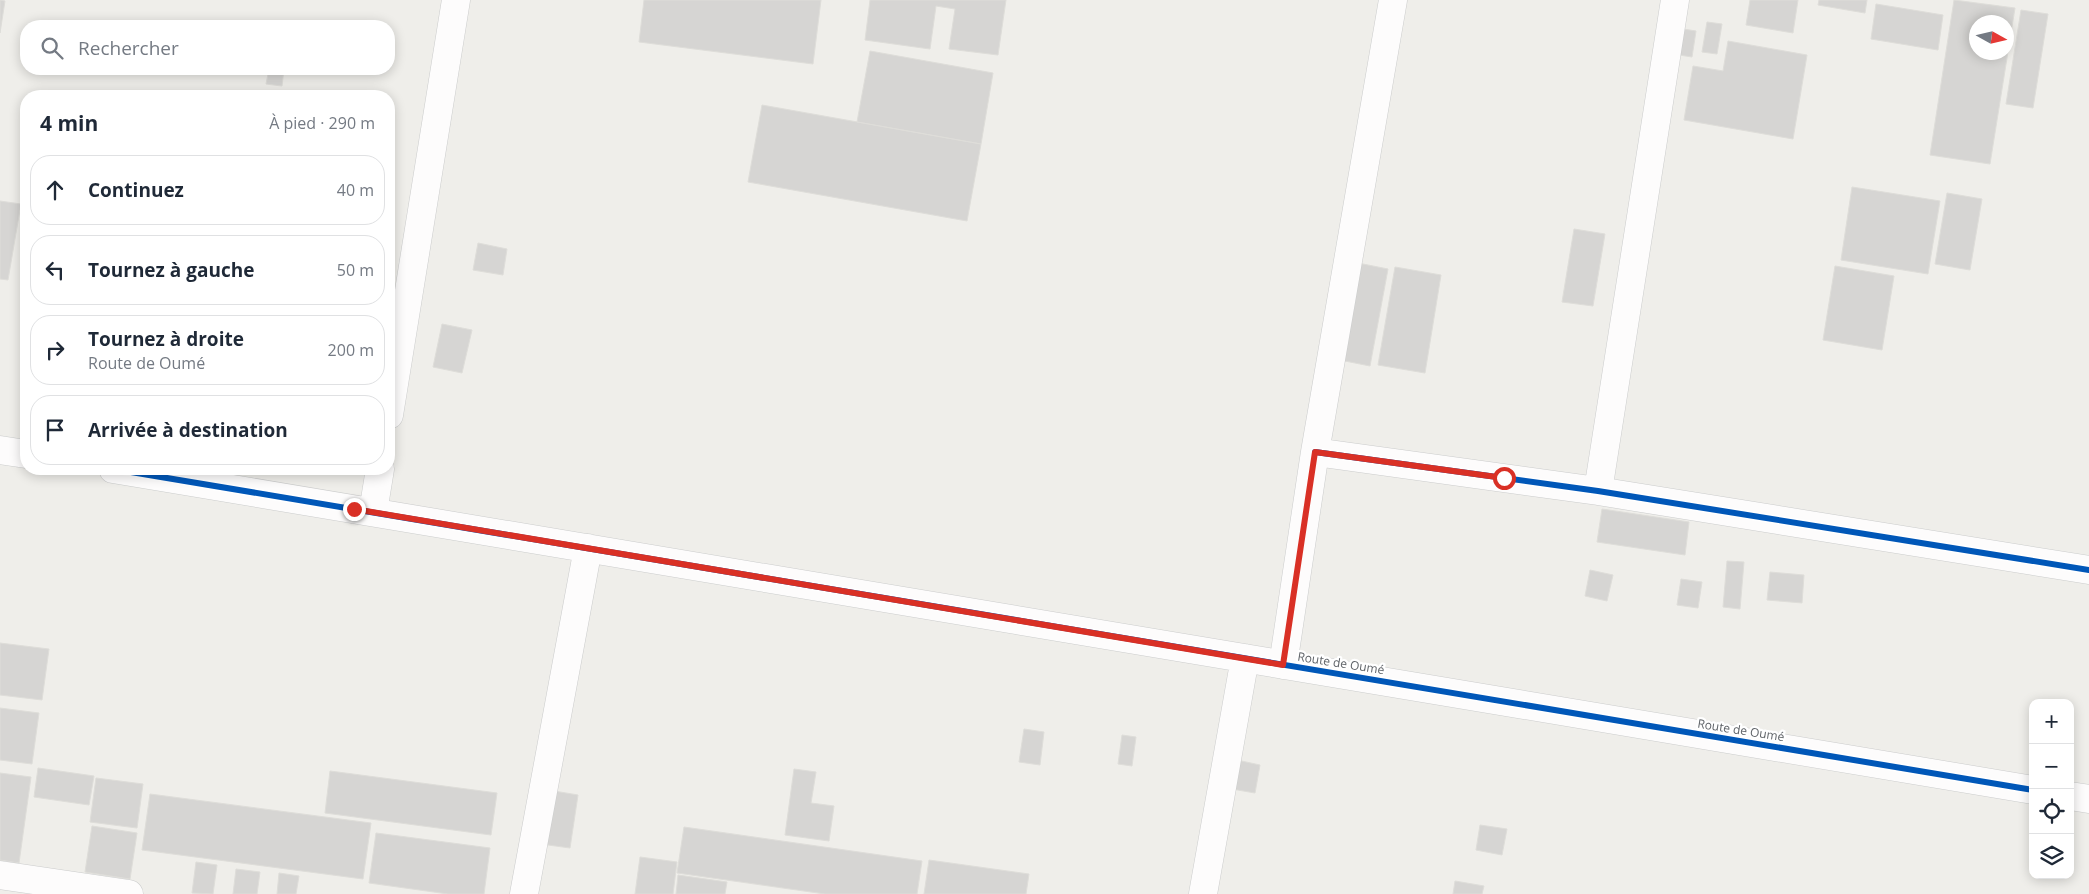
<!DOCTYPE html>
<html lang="fr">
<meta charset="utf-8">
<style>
body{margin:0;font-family:"Open Sans",sans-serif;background:#f2f2f3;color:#1f2937}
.controls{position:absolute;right:15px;bottom:15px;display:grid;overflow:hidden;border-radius:10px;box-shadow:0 2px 12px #0003}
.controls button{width:45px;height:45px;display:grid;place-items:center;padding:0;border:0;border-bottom:1px solid #e0e1e3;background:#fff;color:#1f2937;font:25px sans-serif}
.compass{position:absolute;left:1969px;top:15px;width:45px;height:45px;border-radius:50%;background:#fff;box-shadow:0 2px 12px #0003;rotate:98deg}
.stop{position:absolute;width:15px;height:15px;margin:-11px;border:4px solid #d93025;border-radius:50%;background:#fff}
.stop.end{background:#d93025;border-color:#fff;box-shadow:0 1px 5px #0008}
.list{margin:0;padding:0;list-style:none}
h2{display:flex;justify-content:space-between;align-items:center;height:65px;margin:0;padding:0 20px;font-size:21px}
h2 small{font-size:16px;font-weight:400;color:#747a83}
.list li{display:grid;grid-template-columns:32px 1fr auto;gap:15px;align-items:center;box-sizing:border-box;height:70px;margin:0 10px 10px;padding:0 10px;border:1px solid #e0e1e3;border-radius:20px}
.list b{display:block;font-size:19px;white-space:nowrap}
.list p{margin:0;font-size:16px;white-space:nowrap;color:#747a83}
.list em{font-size:16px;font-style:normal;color:#747a83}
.icon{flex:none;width:28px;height:28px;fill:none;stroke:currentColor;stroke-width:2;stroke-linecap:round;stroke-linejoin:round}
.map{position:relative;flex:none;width:2089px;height:894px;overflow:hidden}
.search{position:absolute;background:#fff;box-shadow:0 2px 12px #0003;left:20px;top:20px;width:375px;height:55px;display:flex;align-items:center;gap:12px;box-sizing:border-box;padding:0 18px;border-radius:20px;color:#747a83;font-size:19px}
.panel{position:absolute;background:#fff;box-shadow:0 2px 12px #0003;left:20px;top:90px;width:375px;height:385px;border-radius:20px}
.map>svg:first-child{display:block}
.building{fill:#d6d5d3;stroke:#deddd9;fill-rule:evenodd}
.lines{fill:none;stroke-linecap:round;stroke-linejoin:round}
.minor-casing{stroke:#cbcccc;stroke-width:29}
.minor{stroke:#fdfcfc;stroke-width:28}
.cycleway-casing{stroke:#fff;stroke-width:9}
.cycleway{stroke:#0057b8;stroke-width:6}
.route{stroke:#d93025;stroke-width:6}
.labels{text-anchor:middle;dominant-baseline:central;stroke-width:4.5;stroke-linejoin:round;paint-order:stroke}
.street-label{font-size:12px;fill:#5f6368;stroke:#fff}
</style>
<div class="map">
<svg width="2089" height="894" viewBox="0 0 2089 894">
<rect width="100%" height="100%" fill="#efeeea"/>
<path class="building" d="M0,0L5,1L0,33Z
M644,0H821L813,64L639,42Z
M870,0H1006L998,55L949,49L955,9L936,6L930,49L865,40Z
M1750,0H1798L1793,33L1746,25Z
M1819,0H1867L1865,13L1818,5Z
M1954,0L2015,8L1990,164L1930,155ZM1976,22H2006V52H1976Z
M1876,4L1943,15L1938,50L1871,39Z
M2021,10L2048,14L2033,108L2006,104Z
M1707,22L1722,24L1717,54L1702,52Z
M1677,28L1696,31L1692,57L1673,54Z
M1728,41L1807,55L1793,139L1684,120L1693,66L1723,71Z
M870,51L993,73L981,144L857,122Z
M269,69H284L282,86L266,84Z
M762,105L981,144L967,221L748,182Z
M1852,187L1940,201L1928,274L1841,260Z
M1947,193L1982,199L1970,270L1935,264Z
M0,201L21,204L8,280L0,279Z
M1574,229L1605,234L1593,306L1562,302Z
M478,243L507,249L503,275L473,270Z
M1358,263L1388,269L1370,366L1340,360Z
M1835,266L1894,276L1882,350L1823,340Z
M1395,267L1441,275L1425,373L1378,365Z
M442,324L472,330L462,373L433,367Z
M1602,509L1689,522L1685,555L1597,542Z
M1727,561L1744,562L1740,609L1723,607Z
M1590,570L1613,575L1607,601L1585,596Z
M1770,572L1804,575L1802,603L1767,600Z
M1681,579L1702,582L1698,608L1677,605Z
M0,643L49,649L42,700L0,695Z
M0,708L39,713L32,764L0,760Z
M1024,729L1044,732L1040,765L1019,762Z
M1122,735L1136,737L1132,766L1118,764Z
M1237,760L1260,765L1255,793L1232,789Z
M38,768L94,776L89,805L34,797Z
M794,769L816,772L811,803L834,806L829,841L785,835Z
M330,771L497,793L491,835L325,813Z
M0,773L31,777L19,863L0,860Z
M96,778L143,784L137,828L90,822Z
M548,790L578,795L570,848L541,844Z
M150,794L371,823L363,879L142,850Z
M1480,825L1507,829L1502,855L1476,850Z
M92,826L137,833L130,879L85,872Z
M684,827L922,861L917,894H825L677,873Z
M376,833L490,848L484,894H448L369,883Z
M640,857L677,862L673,894H635Z
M929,860L1029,874L1026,894H924Z
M196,862L217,865L213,894L192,893Z
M236,869L260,872L257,894H233Z
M279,873L299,876L296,894H277Z
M678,875L727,882L725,894H676Z
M1455,881L1484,886L1482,894H1453Z"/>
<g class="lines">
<g class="minor-casing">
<path id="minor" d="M389,415L456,0
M0,450L26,454
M1315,452L1598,491L2089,570
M113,469L2033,790
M1598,491L1675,0
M373,512L380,469
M1283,665L1315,452L1393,0
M2070,796L2089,799
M0,875L129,894
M524,894L588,548
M1203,894L1245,658"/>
</g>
<use href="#minor" class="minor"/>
<g class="cycleway-casing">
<path id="cycleway" d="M1315,452L1598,491L2089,570
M113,469L2033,790"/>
</g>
<use href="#cycleway" class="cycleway"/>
</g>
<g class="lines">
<path class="route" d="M354,509L1283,665L1315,452L1504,478"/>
</g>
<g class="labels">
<g class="street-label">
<text transform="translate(1341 663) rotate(9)">Route de Oumé</text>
<text transform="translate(1741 730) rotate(9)">Route de Oumé</text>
</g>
</g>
</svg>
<div class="controls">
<button>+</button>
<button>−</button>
<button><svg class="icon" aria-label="locate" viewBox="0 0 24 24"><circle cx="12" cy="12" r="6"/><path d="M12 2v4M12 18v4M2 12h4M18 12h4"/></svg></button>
<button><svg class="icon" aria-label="layers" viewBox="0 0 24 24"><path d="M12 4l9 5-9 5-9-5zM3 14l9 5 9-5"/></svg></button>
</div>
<svg class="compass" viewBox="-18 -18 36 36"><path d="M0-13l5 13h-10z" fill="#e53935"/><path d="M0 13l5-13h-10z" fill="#747a83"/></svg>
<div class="stop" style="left:1504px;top:478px"></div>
<div class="stop end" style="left:354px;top:509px"></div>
<div class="search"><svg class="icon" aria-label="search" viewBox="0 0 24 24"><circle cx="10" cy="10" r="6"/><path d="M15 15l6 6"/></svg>Rechercher</div>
<section class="panel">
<h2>4 min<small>À pied · 290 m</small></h2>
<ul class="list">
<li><svg class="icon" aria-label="ahead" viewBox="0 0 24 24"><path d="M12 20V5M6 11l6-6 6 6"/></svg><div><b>Continuez</b></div><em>40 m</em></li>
<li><svg class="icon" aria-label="left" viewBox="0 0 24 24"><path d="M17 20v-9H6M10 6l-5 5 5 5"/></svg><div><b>Tournez à gauche</b></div><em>50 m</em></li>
<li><svg class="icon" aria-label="right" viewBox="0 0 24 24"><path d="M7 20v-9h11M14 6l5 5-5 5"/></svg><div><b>Tournez à droite</b><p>Route de Oumé</p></div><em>200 m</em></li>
<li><svg class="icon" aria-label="arrive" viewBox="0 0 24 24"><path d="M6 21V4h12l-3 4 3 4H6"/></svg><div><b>Arrivée à destination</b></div></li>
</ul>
</section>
</div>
